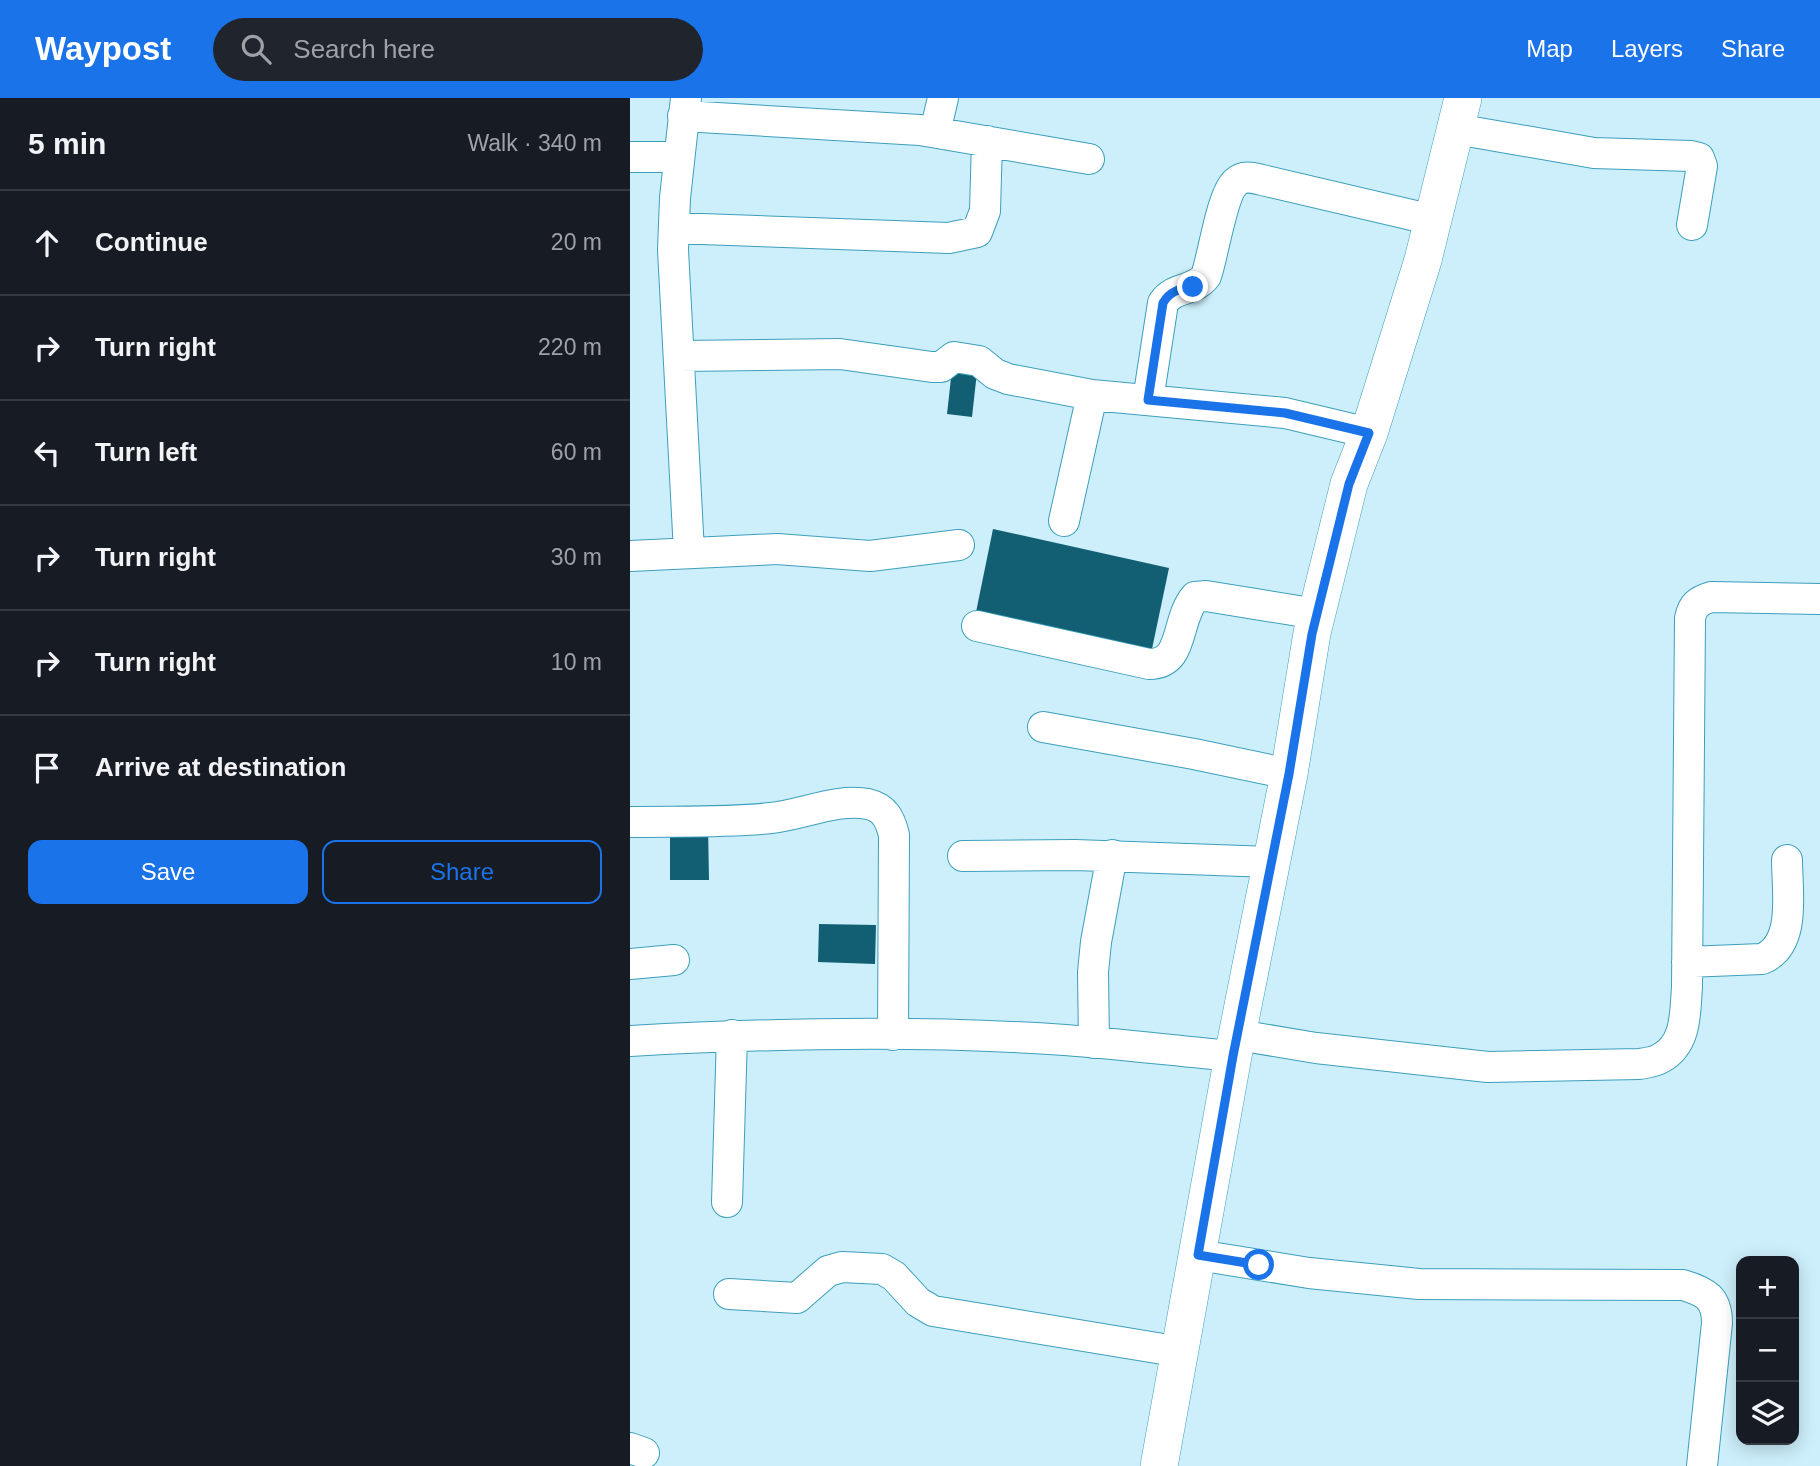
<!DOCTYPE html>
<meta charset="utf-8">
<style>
body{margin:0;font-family:Arial,sans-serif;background:#20242c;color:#f1f3f6}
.controls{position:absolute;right:21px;bottom:21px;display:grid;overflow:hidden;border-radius:14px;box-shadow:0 4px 18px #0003}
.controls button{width:63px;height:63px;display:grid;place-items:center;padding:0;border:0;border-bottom:2px solid #363941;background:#171b24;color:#f1f3f6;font:35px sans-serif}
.stop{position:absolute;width:21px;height:21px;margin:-16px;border:5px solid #1a73e8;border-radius:50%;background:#fff}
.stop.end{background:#1a73e8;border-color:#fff;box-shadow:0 2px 7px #0008}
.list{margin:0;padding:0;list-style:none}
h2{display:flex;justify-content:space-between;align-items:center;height:91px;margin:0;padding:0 28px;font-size:30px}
h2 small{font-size:23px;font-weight:400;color:#9ea1a6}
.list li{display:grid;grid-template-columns:46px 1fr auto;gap:21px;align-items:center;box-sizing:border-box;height:105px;padding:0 28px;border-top:2px solid #363941}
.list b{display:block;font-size:26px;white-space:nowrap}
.list em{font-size:23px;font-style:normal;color:#9ea1a6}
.actions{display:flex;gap:14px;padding:21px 28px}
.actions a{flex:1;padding:16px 0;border:2px solid #1a73e8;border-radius:14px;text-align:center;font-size:24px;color:#1a73e8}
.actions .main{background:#1a73e8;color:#fff}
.icon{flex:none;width:38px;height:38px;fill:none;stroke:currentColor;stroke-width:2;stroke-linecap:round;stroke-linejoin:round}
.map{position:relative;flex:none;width:1190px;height:1368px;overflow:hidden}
header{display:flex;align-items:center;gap:42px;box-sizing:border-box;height:98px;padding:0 35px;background:#1a73e8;color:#fff}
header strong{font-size:33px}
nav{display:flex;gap:38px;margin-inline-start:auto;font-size:24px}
.search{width:490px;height:63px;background:#20242c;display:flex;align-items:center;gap:18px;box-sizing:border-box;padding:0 24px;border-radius:38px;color:#9ea1a6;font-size:26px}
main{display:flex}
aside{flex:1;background:#171b24}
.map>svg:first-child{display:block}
.building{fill:#125f73}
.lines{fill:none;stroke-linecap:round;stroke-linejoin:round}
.minor-casing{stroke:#3c9fbc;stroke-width:32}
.major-casing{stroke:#3c9fbc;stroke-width:38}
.minor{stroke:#fff;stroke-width:30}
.major{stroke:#fff;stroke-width:37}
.route{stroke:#1a73e8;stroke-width:9}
</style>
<header>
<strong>Waypost</strong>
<div class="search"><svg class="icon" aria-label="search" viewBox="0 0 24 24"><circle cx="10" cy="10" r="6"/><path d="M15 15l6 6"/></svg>Search here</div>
<nav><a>Map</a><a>Layers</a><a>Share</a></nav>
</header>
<main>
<aside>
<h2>5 min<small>Walk · 340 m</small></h2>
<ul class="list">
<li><svg class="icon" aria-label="ahead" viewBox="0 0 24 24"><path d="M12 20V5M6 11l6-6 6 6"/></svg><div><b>Continue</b></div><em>20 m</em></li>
<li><svg class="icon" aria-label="right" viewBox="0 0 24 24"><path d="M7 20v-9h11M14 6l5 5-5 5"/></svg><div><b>Turn right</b></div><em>220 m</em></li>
<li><svg class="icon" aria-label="left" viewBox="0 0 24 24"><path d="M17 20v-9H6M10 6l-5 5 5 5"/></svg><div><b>Turn left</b></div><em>60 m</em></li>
<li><svg class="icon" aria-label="right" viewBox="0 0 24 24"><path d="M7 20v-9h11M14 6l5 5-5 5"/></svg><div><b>Turn right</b></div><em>30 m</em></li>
<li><svg class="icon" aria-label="right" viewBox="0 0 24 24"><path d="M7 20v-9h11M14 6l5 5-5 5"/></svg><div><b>Turn right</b></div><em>10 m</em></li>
<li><svg class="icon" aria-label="arrive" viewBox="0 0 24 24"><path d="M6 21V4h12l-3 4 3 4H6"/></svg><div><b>Arrive at destination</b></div></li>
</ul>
<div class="actions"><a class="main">Save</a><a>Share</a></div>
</aside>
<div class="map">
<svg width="1190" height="1368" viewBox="0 0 1190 1368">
<rect width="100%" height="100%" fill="#cceffb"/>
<path class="building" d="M323,262L348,265L342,319L317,316Z
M363,431L539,470L522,551L346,514Z
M40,728H78L79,782H40Z
M189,826L246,827L245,866L188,864Z"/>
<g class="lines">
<g class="minor-casing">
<path id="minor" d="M56,0L45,100L43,152L59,454
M53,18L290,32L459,61
M826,31L964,55L1061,58L1069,60L1072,68L1062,127
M305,34L313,0
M0,59H49
M44,130L319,140L347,134L355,113L357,43
M49,258L210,256L302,269H311L324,259L349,263L365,276L378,281L462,297L655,315L739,335
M518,302L533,205C544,188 564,194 576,178C583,159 592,95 606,84C614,77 623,80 632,82L803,122
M434,423L462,297
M0,458L147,451L240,458L329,447
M347,528L519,566C555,566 545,523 565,499L576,498L687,516
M413,629L564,656L659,676
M0,724C47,723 95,725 141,720C172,717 207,700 238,706C255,710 260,721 264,737L263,937
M333,758L445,757L641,764
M1057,864L1132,861C1167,847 1157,793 1157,762
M0,866L44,862
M608,937L686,950L858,969L1009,966C1016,965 1025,964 1031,960C1057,946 1055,914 1057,889L1060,520C1063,507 1068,503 1081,499L1190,501
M0,943C144,935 290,932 435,942C491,946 547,953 603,958
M464,945L463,874L466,844L482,757
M97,1104L102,937
M568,1157L679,1175L789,1186L1053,1187C1076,1194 1087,1200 1087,1225L1072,1368
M99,1196L167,1200L198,1173L212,1169L252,1171L264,1178L288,1204L303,1213L551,1254
M0,1350L14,1355"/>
</g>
<g class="major-casing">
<path id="major" d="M529,1368L603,958L659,676L682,535L719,386L739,335L793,162L833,0"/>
</g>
<use href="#minor" class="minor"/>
<use href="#major" class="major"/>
</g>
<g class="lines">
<path class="route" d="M563,189C549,191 540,193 533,205L518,302L655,315L739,335L719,386L682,536L659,676L603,958L568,1157L629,1167"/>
</g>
</svg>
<div class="controls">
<button>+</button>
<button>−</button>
<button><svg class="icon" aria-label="layers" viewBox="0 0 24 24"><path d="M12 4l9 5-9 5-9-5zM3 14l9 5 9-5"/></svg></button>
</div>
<div class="stop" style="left:629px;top:1167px"></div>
<div class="stop end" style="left:563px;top:189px"></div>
</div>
</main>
